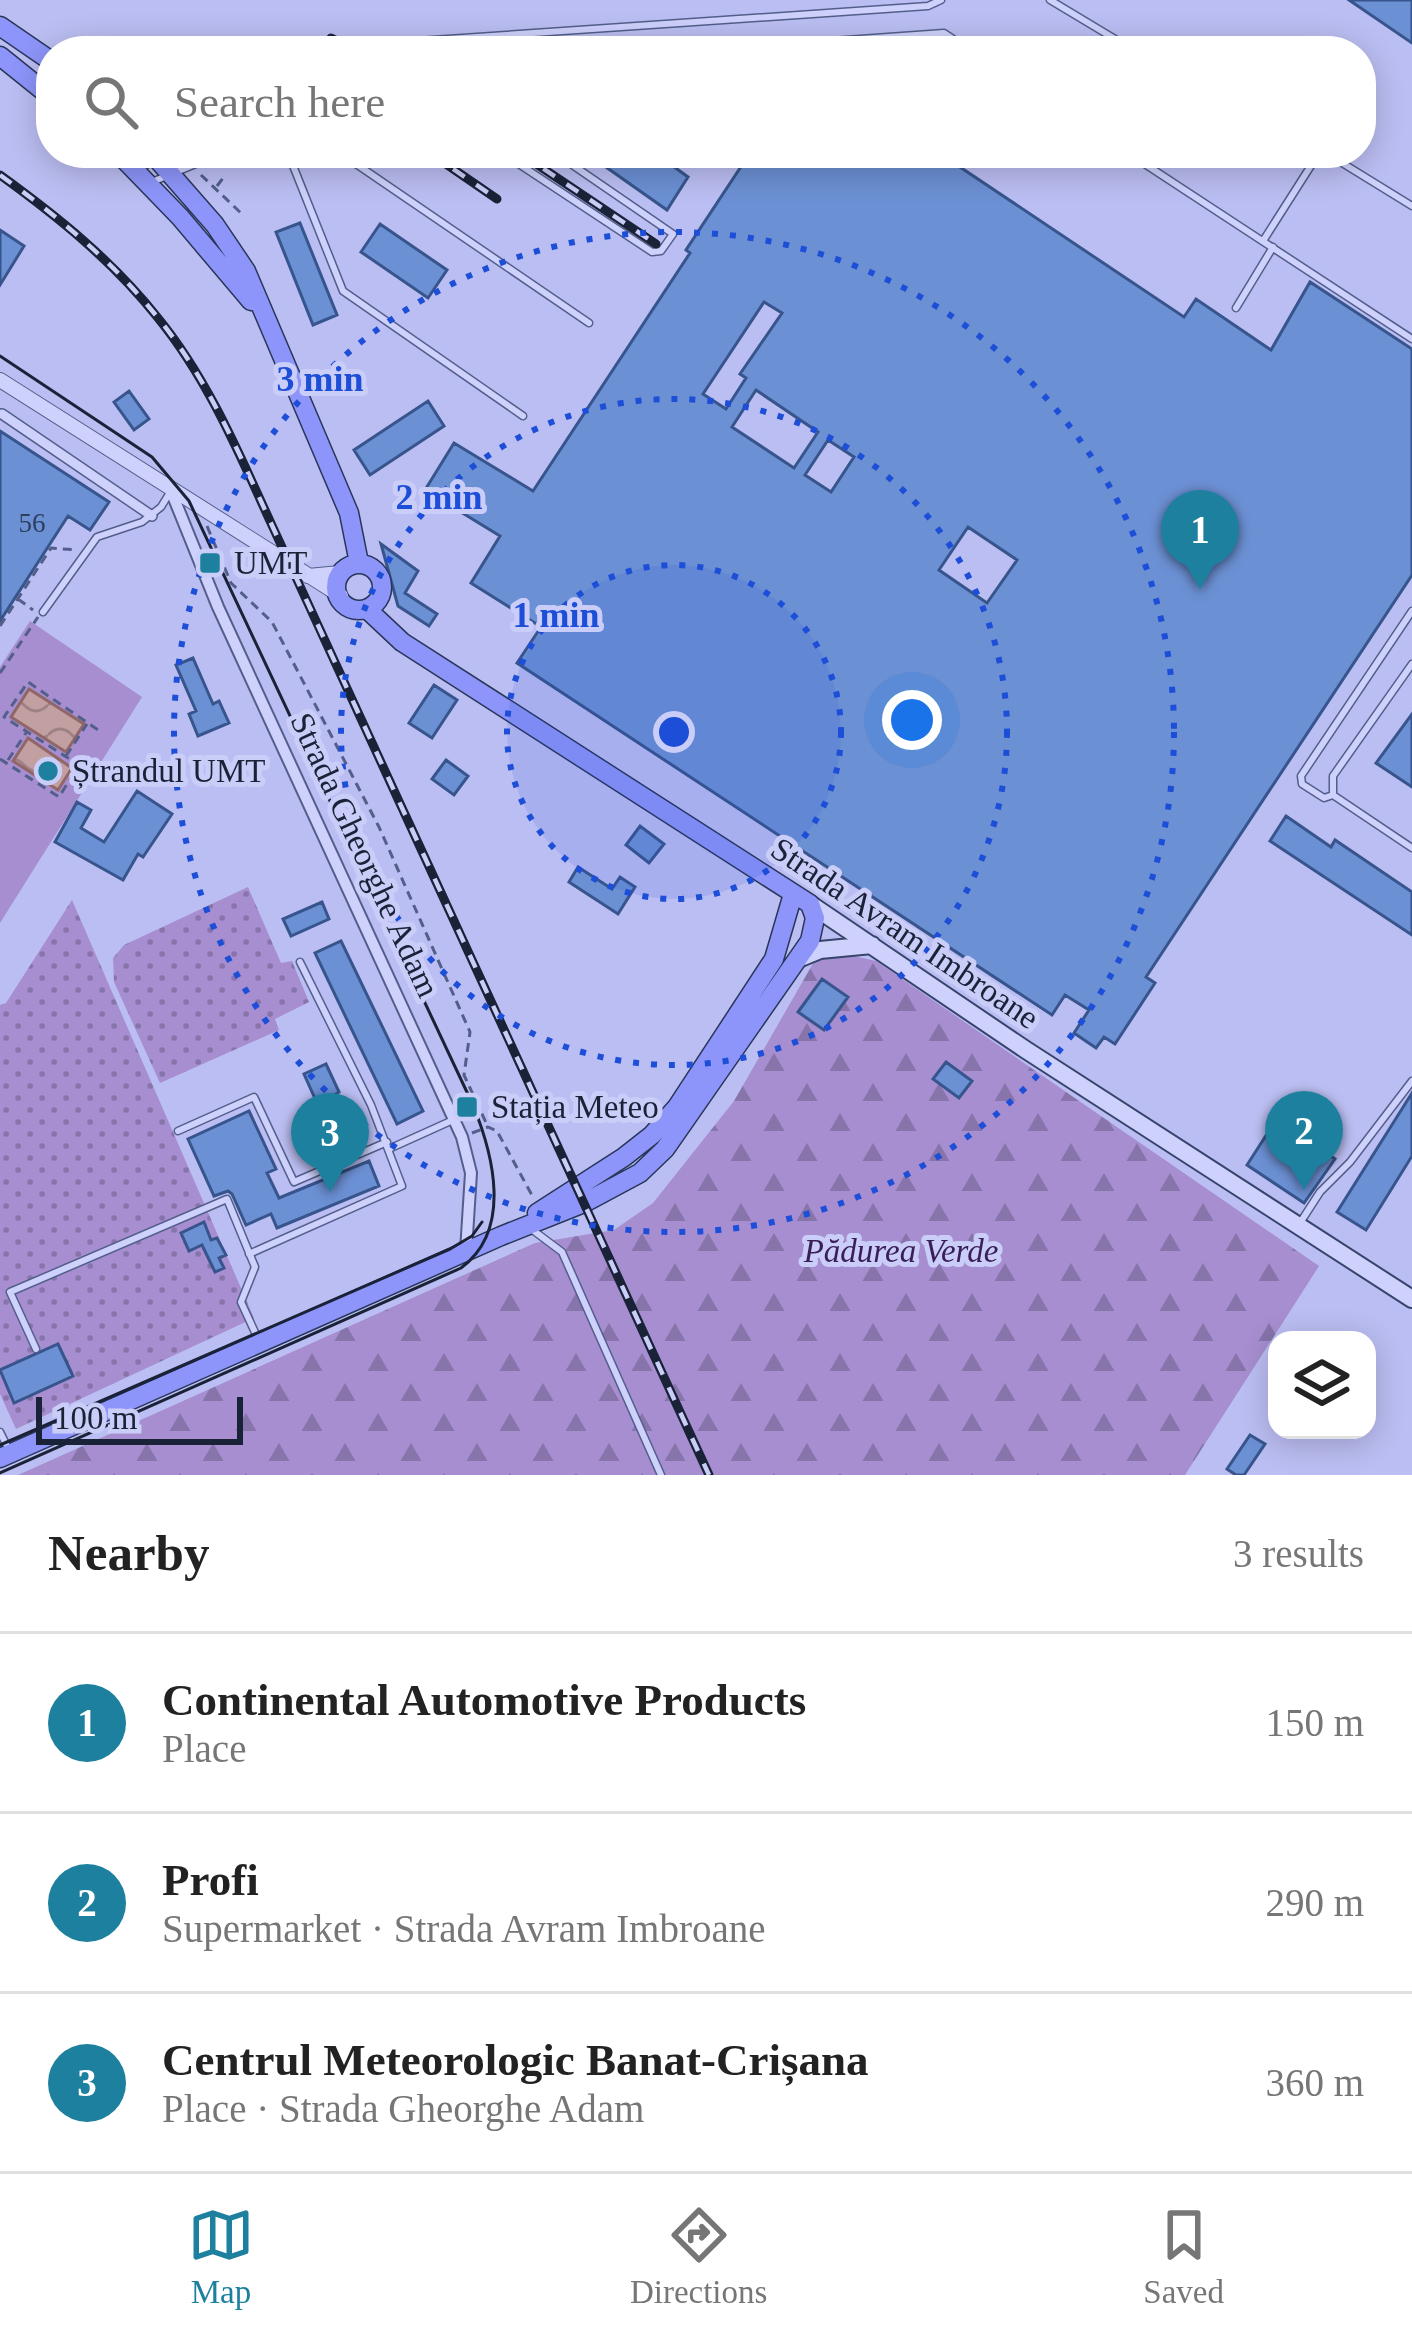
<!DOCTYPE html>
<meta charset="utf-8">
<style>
body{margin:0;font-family:"Times New Roman",serif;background:#f6f6f6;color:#222}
.controls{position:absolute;right:36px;bottom:36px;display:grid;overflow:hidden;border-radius:24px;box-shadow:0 6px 30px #0003}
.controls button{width:108px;height:108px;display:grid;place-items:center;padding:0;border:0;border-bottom:3px solid #e0e0e0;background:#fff;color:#222;font:60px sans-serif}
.scale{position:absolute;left:36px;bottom:30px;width:207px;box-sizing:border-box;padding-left:12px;border:6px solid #1a2238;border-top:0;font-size:33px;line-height:42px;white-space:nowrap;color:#1a2238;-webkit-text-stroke:9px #cbcdf9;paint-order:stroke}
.you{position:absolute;left:912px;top:720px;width:42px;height:42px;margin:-30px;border:9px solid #fff;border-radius:50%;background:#1a73e8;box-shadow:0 0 0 18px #1a73e833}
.badge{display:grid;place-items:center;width:78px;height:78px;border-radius:50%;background:#1e809f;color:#fff;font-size:39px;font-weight:700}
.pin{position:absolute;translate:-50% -99px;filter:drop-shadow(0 3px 6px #0008)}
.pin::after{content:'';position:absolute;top:63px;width:42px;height:36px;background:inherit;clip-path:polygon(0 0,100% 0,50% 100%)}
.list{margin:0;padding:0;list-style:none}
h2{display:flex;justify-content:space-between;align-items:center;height:156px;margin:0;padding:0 48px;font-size:51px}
h2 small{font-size:39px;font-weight:400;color:#767676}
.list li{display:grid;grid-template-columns:78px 1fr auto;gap:36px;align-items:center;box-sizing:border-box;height:180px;padding:0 48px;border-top:3px solid #e0e0e0}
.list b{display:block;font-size:45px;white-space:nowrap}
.list p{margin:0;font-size:39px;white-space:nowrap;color:#767676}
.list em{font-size:39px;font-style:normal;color:#767676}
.icon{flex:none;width:66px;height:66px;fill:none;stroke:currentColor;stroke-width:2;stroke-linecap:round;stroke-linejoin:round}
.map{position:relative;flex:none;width:1412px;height:1475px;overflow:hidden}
.search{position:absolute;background:#fff;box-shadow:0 6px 30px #0003;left:36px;right:36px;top:36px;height:132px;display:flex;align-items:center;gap:30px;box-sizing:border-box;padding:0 42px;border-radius:48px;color:#767676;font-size:45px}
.sheet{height:696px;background:#fff}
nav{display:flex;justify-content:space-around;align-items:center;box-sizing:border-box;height:168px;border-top:3px solid #e0e0e0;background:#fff;font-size:33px;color:#767676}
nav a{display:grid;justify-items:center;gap:6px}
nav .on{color:#1e809f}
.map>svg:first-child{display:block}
.grass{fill:url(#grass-dots)}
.forest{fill:url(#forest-firs)}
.pitch{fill:#a68ed0}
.water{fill:url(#water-waves);stroke:#906667;stroke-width:3}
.building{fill:#6c90d4;stroke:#37558c;stroke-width:3;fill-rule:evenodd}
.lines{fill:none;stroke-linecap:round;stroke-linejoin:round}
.service-casing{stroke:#535f8a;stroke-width:9}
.pedestrian-casing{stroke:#535f8a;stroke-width:12}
.minor-casing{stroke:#535f8a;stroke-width:14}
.tertiary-casing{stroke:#535f8a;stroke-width:16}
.secondary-casing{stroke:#37446c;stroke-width:20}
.primary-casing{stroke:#283657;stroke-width:21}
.path{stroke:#535f8a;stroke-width:3;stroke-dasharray:9 6;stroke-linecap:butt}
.service{stroke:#ced1fc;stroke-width:6}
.pedestrian{stroke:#ced1fc;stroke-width:9}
.minor{stroke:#ced1fc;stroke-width:10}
.tertiary{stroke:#ced1fc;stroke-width:14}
.secondary{stroke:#ced1fc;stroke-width:16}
.primary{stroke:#8d95fa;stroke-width:18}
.tram{stroke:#1a2238;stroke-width:3}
.rail-casing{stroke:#1a2238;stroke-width:9}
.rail{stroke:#cbcdf9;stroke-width:4.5;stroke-dasharray:14;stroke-linecap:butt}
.ring{fill:none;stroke:#1d4ed8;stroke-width:6;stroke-dasharray:6 12}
.poi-dot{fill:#1e809f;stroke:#cbcdf9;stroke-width:4.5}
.labels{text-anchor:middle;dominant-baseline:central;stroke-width:10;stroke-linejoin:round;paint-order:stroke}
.number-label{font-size:27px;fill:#2e3e5f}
.poi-label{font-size:33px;fill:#1a2238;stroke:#cbcdf9;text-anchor:start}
.street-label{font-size:33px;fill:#1a2238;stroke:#cbcdf9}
.park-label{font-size:33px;font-style:italic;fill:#3a1e56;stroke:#cbcdf9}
.centre{fill:#1d4ed8;stroke:#cbcdf9;stroke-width:6}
.ring-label{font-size:36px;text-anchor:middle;font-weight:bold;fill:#1d4ed8;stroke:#cbcdf9;stroke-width:10;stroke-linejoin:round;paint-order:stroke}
</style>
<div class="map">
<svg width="1412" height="1475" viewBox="0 0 1412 1475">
<defs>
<pattern id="grass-dots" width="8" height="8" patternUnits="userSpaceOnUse" patternTransform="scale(3)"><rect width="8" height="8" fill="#a68ed0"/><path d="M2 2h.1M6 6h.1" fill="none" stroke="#8674aa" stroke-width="1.8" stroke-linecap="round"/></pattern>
<pattern id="forest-firs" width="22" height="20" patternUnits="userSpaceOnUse" patternTransform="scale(3)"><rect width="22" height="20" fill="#a68ed0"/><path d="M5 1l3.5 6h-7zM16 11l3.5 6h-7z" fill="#8674aa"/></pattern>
<pattern id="water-waves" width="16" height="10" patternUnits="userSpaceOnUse" patternTransform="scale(3)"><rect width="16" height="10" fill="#c29fa1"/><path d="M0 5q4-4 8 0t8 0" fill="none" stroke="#9d8184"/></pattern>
</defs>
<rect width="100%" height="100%" fill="#bbbef2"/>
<path class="grass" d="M248,887L281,963L292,961L309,1002L275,1019L279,1030L160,1083L114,982L113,958L124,945Z
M72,900L254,1318L16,1429L0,1394V1005L6,1003Z"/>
<path class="forest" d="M836,952L876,961L1319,1266L1185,1475H18L535,1243L614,1230L653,1203L734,1101L815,960Z"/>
<path class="pitch" d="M30,621L142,697L0,923V667Z"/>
<path class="water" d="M29,689L84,724L66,752L11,717Z
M28,738L72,768L58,790L13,761Z"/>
<path class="building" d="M1349,0H1412V43Z
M586,153H655L688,177L667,210Z
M750,153H939L1184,317L1196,299L1271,350L1310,282L1412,349V575L1146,977L1155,983L1115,1044L1104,1037L1096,1048L1074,1033L1089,1010L1065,995L1052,1015L517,663L541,627L471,583L500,536L425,490L454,443L533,491L690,253L686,250ZM764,302L782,313L740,374L746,378L726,409L703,394ZM756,390L818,432L794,468L732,427ZM828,440L854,457L831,492L805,475ZM968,527L1017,560L987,603L939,570Z
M300,223L337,315L313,325L276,232Z
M380,224L447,270L428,298L361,252Z
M0,230L24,246L0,285Z
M129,391L149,419L134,430L114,402Z
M428,401L444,426L370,475L354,450Z
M0,431L109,502L90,530L68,516L0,621Z
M381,544L418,571L405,593L437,614L429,626L398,606Z
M193,658L213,704L219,701L229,723L198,736L189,714L196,711L176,665Z
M434,685L457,700L432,738L409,723Z
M1412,714V787L1376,763Z
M446,760L468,776L454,795L432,779Z
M137,791L172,814L143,857L138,854L123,880L55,842L77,802L91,810L81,828L104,842Z
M1286,816L1331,847L1335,840L1412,892V935L1270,841Z
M640,826L664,844L649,863L626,845Z
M578,867L612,889L620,877L635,887L618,914L569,882Z
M322,902L329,919L291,936L283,919Z
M341,941L423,1111L397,1124L315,953Z
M822,979L848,997L824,1030L798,1012Z
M946,1062L972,1081L959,1098L933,1079Z
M326,1064L339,1092L334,1095L340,1109L353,1120L352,1129L342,1136L331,1132L328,1124L330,1114L324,1100L317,1103L304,1074Z
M1412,1093V1156L1366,1230L1337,1212Z
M249,1111L276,1169L267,1173L279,1198L369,1161L379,1186L277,1228L271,1214L246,1225L232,1194L228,1191L214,1196L188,1139Z
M1276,1120L1335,1159L1304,1203L1247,1165Z
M204,1222L211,1240L217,1238L226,1255L219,1258L224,1268L215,1272L202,1245L189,1251L181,1233Z
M58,1344L73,1376L14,1403L0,1370Z
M1250,1435L1265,1444L1244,1475H1236L1227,1469Z"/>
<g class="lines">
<g class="service-casing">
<path id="service" d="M1050,0L1135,51
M350,51L374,44L928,6L941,0
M691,51L944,33L971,51
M288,153L343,291L523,416
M340,153L589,323
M502,153L652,252L661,251L673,234L555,153
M1128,153L1412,339
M1326,153L1412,206
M139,168L174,153
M152,182L222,153
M1263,241L1319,153
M1236,308L1273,247
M43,612L97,537L142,522L161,507L169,494
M1412,664L1333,776V795L1412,848
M1333,795L1324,798L1302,784L1301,776L1412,611
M178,1131L254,1097L294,1182L387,1142
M391,1148L453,1120
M1300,1223L1320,1192L1350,1162L1412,1081
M530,1228L562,1252L661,1475
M249,1254L402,1186L371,1105L300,962
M36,1349L10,1292L227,1199L255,1267L241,1302L259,1341
M0,1432L9,1450"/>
</g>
<g class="pedestrian-casing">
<path id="pedestrian" d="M2,414L152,516"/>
</g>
<g class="minor-casing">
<path id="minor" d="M171,491L218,607L462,1137L471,1173L466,1251"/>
</g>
<g class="tertiary-casing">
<path id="tertiary" d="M0,380L341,596
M308,576L340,573"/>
</g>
<g class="secondary-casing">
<path id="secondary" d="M810,904L1026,1050L1412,1299
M798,959L820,950L872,945"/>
</g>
<g class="primary-casing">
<path id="primary" d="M0,26L51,61
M0,56L51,97
M118,153L180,217L251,301
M152,153L215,225L246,271L349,513L359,563
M336 587a23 23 0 1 1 46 0a23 23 0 1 1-46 0Z
M537,1213L624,1157L652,1135L677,1107L774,959L793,894
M0,1458L501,1236L584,1203L640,1173L665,1149L810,941L815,918L810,904L402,642L369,611"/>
</g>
<path class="path" d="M201,175L243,215
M217,186L226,174
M207,526L231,583L272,622L379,827L470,1032L464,1075L488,1127
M18,599L33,610
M0,626L51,548L77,550
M0,673L38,617
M66,756L87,724
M0,759L59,797L79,765L4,717L28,682L101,732
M8,760L26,733
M472,1133L488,1127L497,1131L534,1199"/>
<use href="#service" class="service"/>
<use href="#pedestrian" class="pedestrian"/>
<use href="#minor" class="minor"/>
<use href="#tertiary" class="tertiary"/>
<use href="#secondary" class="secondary"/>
<use href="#primary" class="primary"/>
<path class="tram" d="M0,356L152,457L189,501L473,1105C493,1154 513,1230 461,1268L0,1473
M0,1445L450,1249L472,1236L482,1222"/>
<g class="rail-casing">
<path id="rail" d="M331,38L357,51
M271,46L278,51
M430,153L497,199
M520,153L656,244
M0,175C58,217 113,261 158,318C207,378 238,451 270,521L709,1475"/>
</g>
<use href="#rail" class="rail"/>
</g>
<circle cx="674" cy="732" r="167" fill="#1d4ed8" fill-opacity=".12"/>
<g class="ring">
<circle cx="674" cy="732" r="167"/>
<circle cx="674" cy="732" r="333"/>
<circle cx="674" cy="732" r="500"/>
</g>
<g class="poi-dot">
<rect x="198" y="551" width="24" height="24" rx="6"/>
<circle cx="48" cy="771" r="12"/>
<rect x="455" y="1095" width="24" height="24" rx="6"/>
</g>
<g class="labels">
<g class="number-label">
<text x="32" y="523">56</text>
</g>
<g class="poi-label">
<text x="234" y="563">UMT</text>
<text x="72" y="771">Ștrandul UMT</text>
<text x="491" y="1107">Stația Meteo</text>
</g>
<g class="street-label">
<text transform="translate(365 855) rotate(65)">Strada Gheorghe Adam</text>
<text transform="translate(905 933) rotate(34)">Strada Avram Imbroane</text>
</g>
<g class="park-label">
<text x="901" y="1251">Pădurea Verde</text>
</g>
</g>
<circle cx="674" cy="732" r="18" class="centre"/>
<g class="ring-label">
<text x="320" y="391">3 min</text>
<text x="439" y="509">2 min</text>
<text x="556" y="627">1 min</text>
</g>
</svg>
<div class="controls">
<button><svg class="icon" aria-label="layers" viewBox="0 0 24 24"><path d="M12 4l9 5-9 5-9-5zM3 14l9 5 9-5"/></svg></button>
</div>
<div class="scale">100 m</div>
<div class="you"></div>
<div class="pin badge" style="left:1200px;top:589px">1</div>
<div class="pin badge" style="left:1304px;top:1190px">2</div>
<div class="pin badge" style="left:330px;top:1192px">3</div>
<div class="search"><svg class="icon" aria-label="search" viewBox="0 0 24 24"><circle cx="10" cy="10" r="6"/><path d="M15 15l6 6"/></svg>Search here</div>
</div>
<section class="sheet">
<h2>Nearby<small>3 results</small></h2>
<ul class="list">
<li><span class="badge">1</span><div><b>Continental Automotive Products</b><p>Place</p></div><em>150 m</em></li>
<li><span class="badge">2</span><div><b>Profi</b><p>Supermarket · Strada Avram Imbroane</p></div><em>290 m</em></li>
<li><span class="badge">3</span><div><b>Centrul Meteorologic Banat-Crișana</b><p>Place · Strada Gheorghe Adam</p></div><em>360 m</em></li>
</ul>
</section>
<nav>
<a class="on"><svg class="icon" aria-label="map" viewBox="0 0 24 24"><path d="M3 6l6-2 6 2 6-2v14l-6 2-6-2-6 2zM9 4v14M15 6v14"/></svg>Map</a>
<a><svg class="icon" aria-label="directions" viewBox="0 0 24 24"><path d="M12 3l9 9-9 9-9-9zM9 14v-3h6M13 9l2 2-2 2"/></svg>Directions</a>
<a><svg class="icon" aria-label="saved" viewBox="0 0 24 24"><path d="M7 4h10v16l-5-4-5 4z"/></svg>Saved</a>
</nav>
